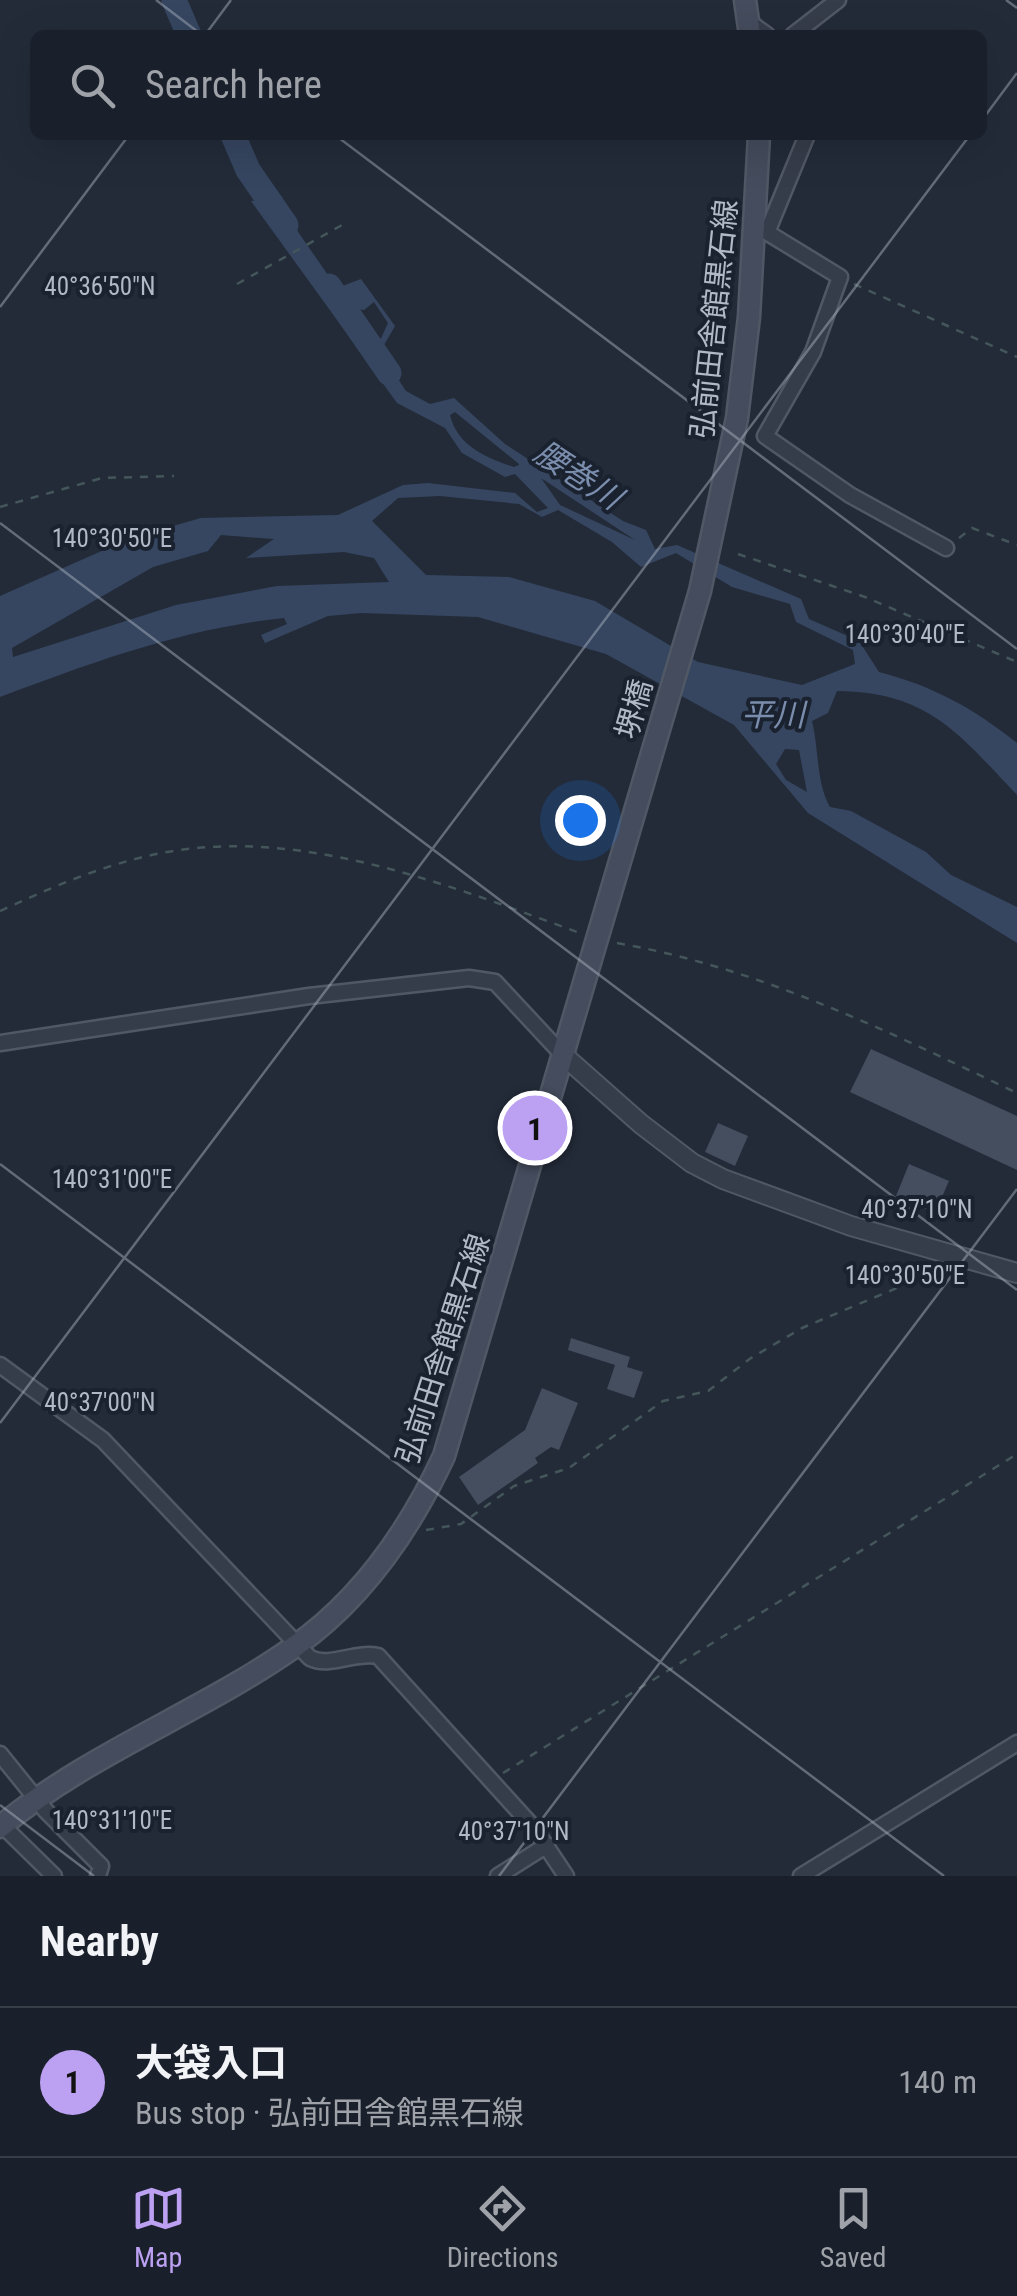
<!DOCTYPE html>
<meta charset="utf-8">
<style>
body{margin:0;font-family:"Roboto Condensed","Noto Sans JP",sans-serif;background:#272d37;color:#f1f3f6}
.you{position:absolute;left:580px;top:820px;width:35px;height:35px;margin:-25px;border:8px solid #fff;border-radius:50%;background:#1a73e8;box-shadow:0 0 0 15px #1a73e833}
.badge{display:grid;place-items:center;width:65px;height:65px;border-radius:50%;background:#bca0f2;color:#111;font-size:32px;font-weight:700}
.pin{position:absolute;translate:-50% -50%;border:5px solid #fff;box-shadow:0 2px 10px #0006}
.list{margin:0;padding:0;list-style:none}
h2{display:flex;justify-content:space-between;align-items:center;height:130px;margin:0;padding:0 40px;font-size:42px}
h2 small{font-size:32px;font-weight:400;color:#9fa3a9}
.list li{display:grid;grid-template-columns:65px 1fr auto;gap:30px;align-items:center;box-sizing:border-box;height:150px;padding:0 40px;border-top:2px solid #383e47}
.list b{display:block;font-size:38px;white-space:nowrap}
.list p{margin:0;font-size:32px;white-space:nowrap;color:#9fa3a9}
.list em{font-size:32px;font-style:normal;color:#9fa3a9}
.icon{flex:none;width:55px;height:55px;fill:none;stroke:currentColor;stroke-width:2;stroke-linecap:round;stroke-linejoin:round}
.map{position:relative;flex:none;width:1017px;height:1876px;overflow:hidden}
.search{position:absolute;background:#1a202b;box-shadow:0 10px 40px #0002;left:30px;right:30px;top:30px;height:110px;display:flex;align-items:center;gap:25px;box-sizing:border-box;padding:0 35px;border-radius:15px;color:#9fa3a9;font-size:38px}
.sheet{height:280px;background:#1a202b}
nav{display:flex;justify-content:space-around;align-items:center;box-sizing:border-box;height:140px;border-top:2px solid #383e47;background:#1a202b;font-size:28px;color:#9fa3a9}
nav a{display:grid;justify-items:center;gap:5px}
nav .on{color:#bca0f2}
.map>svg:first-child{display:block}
.water{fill:#364660;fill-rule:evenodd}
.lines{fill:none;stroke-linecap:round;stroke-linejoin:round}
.river{stroke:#364660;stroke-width:25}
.building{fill:#444e5e}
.minor-casing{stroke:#515865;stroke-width:19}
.tertiary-casing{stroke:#515865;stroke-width:22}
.secondary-casing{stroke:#515865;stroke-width:25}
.path{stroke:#44565a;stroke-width:2.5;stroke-dasharray:8 8;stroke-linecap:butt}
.minor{stroke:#363d4a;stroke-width:14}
.tertiary{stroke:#363d4a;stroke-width:18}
.secondary{stroke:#444c5d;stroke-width:20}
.ticks{fill:none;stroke:#b1b8c6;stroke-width:2.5;stroke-opacity:0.45}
.labels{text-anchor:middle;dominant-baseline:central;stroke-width:8;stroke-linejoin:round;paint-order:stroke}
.street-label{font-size:30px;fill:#b1b8c6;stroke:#1b222f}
.water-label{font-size:32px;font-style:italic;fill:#7a8dad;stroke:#1b222f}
.ticks-label{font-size:25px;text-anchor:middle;fill:#b1b8c6;stroke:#1b222f;stroke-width:8;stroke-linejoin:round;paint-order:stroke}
</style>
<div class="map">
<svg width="1017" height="1876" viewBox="0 0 1017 1876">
<rect width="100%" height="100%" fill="#232b39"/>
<path class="water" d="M282,196L287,216L337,288L361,279L395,326L380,352L406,391L430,404L454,398L505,444L623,521L646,530L655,549L677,545L801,599L809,619L859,641L879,672C933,686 973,708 1017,743V795C959,734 929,692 837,691L828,713L812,721C819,749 816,783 830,807L851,811L926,852L951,875L1017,907V943L808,813L734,725L606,654L478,617L361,613L328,616L265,643L261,635L287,624L284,618C185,628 93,662 0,697V596L131,538L201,518L338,515L403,485L428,483L515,493L537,512L548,508L515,474L505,477L462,453L445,428L397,403L251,201ZM374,302L388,323L377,347L365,345L346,320L350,308L364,310ZM455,412L519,464V465L514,467C487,458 457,446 450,415ZM541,478L635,540L560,505ZM440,496L519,504L542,517L558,510L612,542L641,567L676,553L732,587L790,604L796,622L853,650L855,664L802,685L698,662L595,601L509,577L426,575L372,521L398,498ZM221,535L274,539L246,558L344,552L374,558L389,582L277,586L176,605L13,657L12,648L153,567L208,551ZM785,749L799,750L807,792L786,780L776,764Z"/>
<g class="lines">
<path class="river" d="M174,0L189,35
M233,135L248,170L286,225
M329,286L389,373"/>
</g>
<path class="building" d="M871,1049L1017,1116V1170L850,1092Z
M718,1123L748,1136L735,1166L705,1152Z
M909,1164L949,1181L935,1213L896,1196Z
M571,1338L630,1357L627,1367L643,1372L634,1398L607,1389L615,1365L568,1350Z
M542,1388L578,1403L559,1450L551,1447L535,1458L538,1463L478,1505L459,1477L525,1430Z"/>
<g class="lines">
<g class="minor-casing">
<path id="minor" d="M749,22L767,35
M793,35L838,0
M755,225L840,277L813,352L765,436L850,495L946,548
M768,230L807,135
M0,1043L309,996L469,978L495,982L563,1055
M0,1365L103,1440L310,1658C330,1668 355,1651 378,1656L534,1828L566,1876
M0,1754L46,1811L101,1866L98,1876
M2,1825L54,1876
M498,1876L547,1845
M801,1876L1017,1743"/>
</g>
<g class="tertiary-casing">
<path id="tertiary" d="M563,1055L641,1124L692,1163L723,1179L851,1226L1017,1273"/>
</g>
<g class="secondary-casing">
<path id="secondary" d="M745,0L750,35
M0,1827C89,1753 200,1713 294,1647C361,1600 410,1529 444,1456L700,591L737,418L749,317L759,135"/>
</g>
<path class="path" d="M237,284L342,225
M854,284L1017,357
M0,507L102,478L174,476
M959,538L972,528L1017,545
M738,554L865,597L1017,662
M0,911C59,884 116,859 180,850C315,831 456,888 580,933
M617,943C760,968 887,1031 1017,1093
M426,1530L461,1524L514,1486L569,1468L663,1401L708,1391L751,1358L802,1328L904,1285L928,1266
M503,1773L1017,1454"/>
<use href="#minor" class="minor"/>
<use href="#tertiary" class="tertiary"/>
<use href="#secondary" class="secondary"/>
</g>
<path class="ticks" d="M156,0L202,35M1006,0L1017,8M205,35L231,0M982,120L1017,73M335,135L1017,649M0,307L129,135M0,523L1017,1290M0,1164L944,1876M0,1423L970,135M0,1805L94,1876M499,1876L1017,1189"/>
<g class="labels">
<g class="street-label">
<text transform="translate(714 319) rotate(-84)">弘前田舎館黒石線</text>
<text transform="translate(634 709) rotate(-74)">堺橋</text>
<text transform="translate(443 1349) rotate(-72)">弘前田舎館黒石線</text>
</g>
<g class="water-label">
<text transform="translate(578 475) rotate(33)">腰巻川</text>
<text x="773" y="715">平川</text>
</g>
</g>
<g class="ticks-label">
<text x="100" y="295">40°36'50"N</text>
<text x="112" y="547">140°30'50"E</text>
<text x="905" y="643">140°30'40"E</text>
<text x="112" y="1188">140°31'00"E</text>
<text x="917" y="1218">40°37'10"N</text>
<text x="905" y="1284">140°30'50"E</text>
<text x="100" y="1411">40°37'00"N</text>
<text x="112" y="1829">140°31'10"E</text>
<text x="514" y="1840">40°37'10"N</text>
</g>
</svg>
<div class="you"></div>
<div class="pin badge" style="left:535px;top:1128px">1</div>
<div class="search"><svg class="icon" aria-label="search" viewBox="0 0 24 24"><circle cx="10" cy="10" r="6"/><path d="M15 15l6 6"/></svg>Search here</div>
</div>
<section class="sheet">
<h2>Nearby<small></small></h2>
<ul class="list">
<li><span class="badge">1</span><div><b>大袋入口</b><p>Bus stop · 弘前田舎館黒石線</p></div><em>140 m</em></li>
</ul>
</section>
<nav>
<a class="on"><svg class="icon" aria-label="map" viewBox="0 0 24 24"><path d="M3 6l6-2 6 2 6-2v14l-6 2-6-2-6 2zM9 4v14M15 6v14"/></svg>Map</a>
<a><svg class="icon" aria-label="directions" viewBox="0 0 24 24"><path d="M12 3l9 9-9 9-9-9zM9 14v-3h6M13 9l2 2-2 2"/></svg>Directions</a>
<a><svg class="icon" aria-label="saved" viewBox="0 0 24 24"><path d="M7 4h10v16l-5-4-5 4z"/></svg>Saved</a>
</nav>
